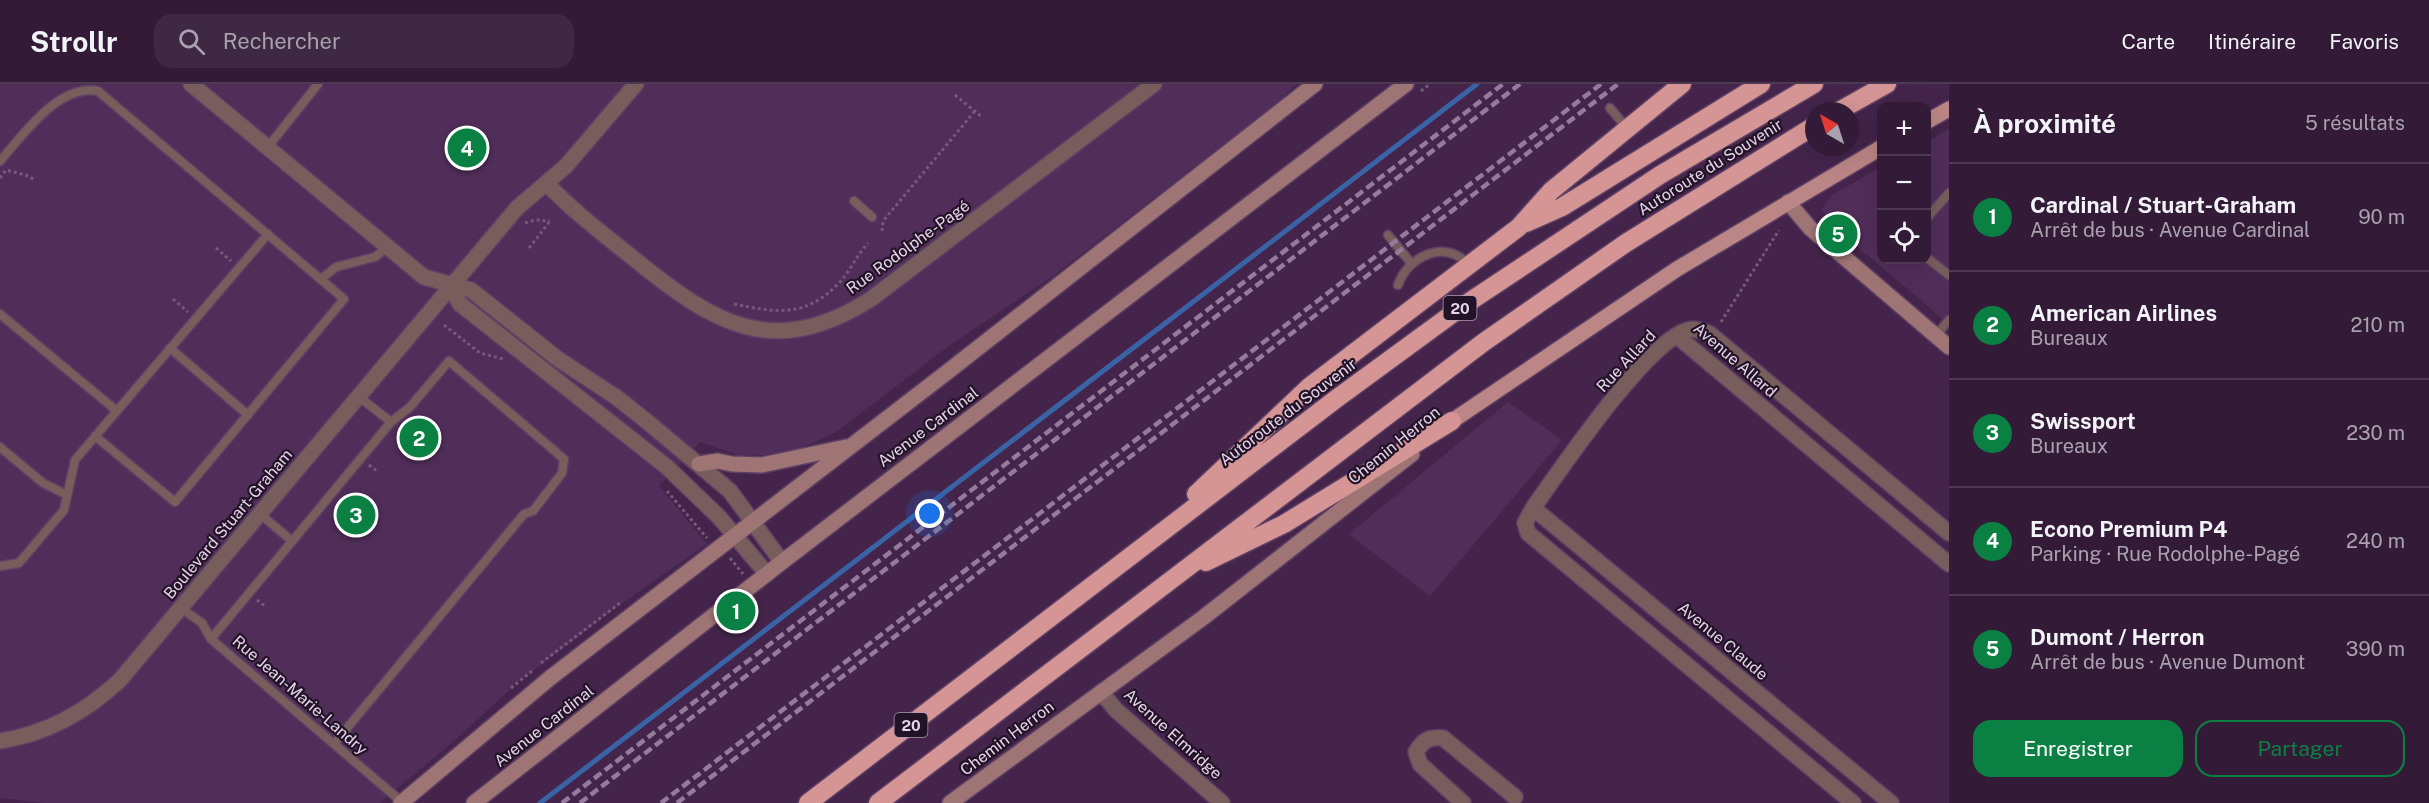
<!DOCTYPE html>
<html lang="fr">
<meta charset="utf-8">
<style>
body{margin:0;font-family:"Public Sans",sans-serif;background:#3e2843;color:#f1f3f6}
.controls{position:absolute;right:18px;top:18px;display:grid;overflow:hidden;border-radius:12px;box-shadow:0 6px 24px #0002}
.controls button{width:54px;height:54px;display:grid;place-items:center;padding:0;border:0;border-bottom:2px solid #4e3953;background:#331b38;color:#f1f3f6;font:30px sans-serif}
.compass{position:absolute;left:1805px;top:18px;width:54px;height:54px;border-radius:50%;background:#331b38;box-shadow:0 6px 24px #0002;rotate:321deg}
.you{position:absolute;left:930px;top:430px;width:21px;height:21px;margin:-15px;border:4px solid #fff;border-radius:50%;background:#1a73e8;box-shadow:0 0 0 9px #1a73e833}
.badge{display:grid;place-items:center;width:39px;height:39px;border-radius:50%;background:#0b8043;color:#fff;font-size:20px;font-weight:700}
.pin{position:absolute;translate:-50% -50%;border:3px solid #fff;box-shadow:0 2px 6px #0006}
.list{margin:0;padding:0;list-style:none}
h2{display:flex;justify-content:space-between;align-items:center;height:78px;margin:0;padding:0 24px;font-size:26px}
h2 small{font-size:20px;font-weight:400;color:#a9a1ae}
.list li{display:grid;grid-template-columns:39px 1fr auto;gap:18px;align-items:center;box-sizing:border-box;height:108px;padding:0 24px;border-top:2px solid #4e3953}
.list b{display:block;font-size:22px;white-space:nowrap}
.list p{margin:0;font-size:20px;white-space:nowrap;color:#a9a1ae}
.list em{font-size:20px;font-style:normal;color:#a9a1ae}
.actions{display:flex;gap:12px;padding:18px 24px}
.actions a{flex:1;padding:14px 0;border:2px solid #0b8043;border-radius:18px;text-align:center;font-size:21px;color:#0b8043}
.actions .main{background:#0b8043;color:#fff}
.icon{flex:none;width:33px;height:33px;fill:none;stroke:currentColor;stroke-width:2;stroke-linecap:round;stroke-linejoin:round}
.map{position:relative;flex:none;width:1949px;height:719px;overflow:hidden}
header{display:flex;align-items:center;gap:36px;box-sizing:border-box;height:84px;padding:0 30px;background:#331b38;border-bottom:2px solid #4e3953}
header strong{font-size:28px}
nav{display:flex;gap:33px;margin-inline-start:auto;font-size:21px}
.search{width:420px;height:54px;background:#3e2843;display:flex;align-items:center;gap:15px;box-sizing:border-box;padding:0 21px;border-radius:18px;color:#a9a1ae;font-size:22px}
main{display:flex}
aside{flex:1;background:#331b38}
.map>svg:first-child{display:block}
.built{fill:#512e5a}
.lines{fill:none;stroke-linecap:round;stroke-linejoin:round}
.stream{stroke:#3a63a5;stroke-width:5}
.lane-casing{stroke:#5e4065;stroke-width:11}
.street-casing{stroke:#5e4065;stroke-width:18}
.secondary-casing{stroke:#5e4065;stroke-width:18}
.primary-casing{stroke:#5e4065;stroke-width:18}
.highway-casing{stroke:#5e4065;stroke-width:21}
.path{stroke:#76597c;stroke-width:3;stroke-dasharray:3 3;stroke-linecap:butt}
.lane{stroke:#785d5d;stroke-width:8}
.street{stroke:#785d5d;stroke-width:15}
.secondary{stroke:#9e7474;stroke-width:15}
.primary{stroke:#bb8685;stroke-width:15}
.highway{stroke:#d69595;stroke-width:18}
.rail{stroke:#957b9b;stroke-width:4.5;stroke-dasharray:9 4.5;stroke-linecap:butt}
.labels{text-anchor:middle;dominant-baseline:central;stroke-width:4.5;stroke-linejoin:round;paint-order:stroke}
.shield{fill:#221426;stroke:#ac9ab1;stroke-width:1.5}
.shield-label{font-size:15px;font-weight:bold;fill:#e7d3ec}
.street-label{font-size:16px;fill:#e7d3ec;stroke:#221426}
</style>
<header>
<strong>Strollr</strong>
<div class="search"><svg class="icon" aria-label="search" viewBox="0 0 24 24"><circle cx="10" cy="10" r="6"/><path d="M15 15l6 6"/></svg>Rechercher</div>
<nav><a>Carte</a><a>Itinéraire</a><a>Favoris</a></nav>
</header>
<main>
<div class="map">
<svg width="1949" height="719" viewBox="0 0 1949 719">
<rect width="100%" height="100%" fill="#44244b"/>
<path class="built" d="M0,0H1297L1277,19L1053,192L953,259L837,347L813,359L785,368L762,371H739L700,358L659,402L707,460L621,520L517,599L453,658L380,719H44L0,714Z
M1949,45V240L1828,138L1822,125L1832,111L1881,83L1882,176H1926L1927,58Z
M1508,318L1562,356L1430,512L1349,450Z"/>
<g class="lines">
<path class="stream" d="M540,719L1477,0"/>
<g class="lane-casing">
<path id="lane" d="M1610,24L1627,44
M267,64L318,0
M0,77C23,51 58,0 98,7L344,215L175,418L95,352
M854,117L872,133
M1926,135L1949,109
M1388,151L1411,179
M1926,173L1949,191
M321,195L336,183L375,173L387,163
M1398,201C1408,172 1445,155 1468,180
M0,230L117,327
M1936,251L1949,236
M170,264L248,331
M0,363L43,399L67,411
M260,430L292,457
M0,482L19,479L64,426L75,376L268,150
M181,524L202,539L211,555L402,718
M211,555L391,338L358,312
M334,660L524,430L533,427L562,389L564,375L449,277L410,323L391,338"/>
</g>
<g class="street-casing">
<path id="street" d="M191,0L424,193L471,206L558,275L616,313L644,335L730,407L782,478
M547,100C573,127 603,150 633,174C714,240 773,277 871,215L1154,0
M450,202L460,220L667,383L719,433L767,490
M1677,252L1949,480
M1533,424L1891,719
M1101,608L1116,626L1222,719
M0,657C46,650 86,628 120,596L517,124L566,82L636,0
M1463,719L1420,680L1416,668C1423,656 1429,653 1443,654L1515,713
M1853,719L1528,449L1525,439L1533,424C1561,385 1646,258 1688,246C1696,244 1703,247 1710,250L1949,449"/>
</g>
<g class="secondary-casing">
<path id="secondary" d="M1788,118L1810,144L1949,263
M699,380L718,377L732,380L762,381L846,363
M401,719L550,594L946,289L1315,0
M474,719L782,478L1406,0
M950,719L1204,533L1412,370"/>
</g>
<g class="primary-casing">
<path id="primary" d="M1926,38L1949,25
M1452,337L1677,185L1882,63"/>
</g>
<g class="highway-casing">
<path id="highway" d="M1839,27L1887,0
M1526,139L1562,123L1761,0
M1196,410L1309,303L1519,143L1551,107L1682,0
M1206,478L1284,440L1452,337
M808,719L1336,315L1463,222L1660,91L1814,0
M878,719L1484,258L1626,159L1814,42"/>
</g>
<path class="path" d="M1421,7L1430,0
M955,11L982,33
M0,94L6,86L29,92L34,96
M525,139L535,136L550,137
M882,147L883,137L975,27
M216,164L231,177
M529,164L550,137
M173,215L188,228
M734,220C779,229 806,234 841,197C851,185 857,171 868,159
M1721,238L1779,146
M444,241L480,269L503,275
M369,381L377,387
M667,407L707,454
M340,416L348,422
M730,474L743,490
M257,516L265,522
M541,579L620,519
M511,604L532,587"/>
<use href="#lane" class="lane"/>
<use href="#street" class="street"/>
<use href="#secondary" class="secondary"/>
<use href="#primary" class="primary"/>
<use href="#highway" class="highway"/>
<path class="rail" d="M562,719L1503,0
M580,719L1520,0
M661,719L1601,0
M677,719L1618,0"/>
</g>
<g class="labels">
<g class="shield">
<rect x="1443.5" y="212" width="33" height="24" rx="4.5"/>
<rect x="894.5" y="629" width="33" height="24" rx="4.5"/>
</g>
<g class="shield-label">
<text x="1460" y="224">20</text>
<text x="911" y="641">20</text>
</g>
<g class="street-label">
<text transform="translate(1710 83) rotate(-32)">Autoroute du Souvenir</text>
<text transform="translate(908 163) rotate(-36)">Rue Rodolphe-Pagé</text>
<text transform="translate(1735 276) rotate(41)">Avenue Allard</text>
<text transform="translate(1626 277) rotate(-47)">Rue Allard</text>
<text transform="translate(1288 328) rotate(-37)">Autoroute du Souvenir</text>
<text transform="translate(928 343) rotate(-37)">Avenue Cardinal</text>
<text transform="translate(1394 361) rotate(-39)">Chemin Herron</text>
<text transform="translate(228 440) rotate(-50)">Boulevard Stuart-Graham</text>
<text transform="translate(1723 557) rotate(40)">Avenue Claude</text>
<text transform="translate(300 611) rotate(41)">Rue Jean-Marie-Landry</text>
<text transform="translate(544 642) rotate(-38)">Avenue Cardinal</text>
<text transform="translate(1173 650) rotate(42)">Avenue Elmridge</text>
<text transform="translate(1007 654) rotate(-37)">Chemin Herron</text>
</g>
</g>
</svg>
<div class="controls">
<button>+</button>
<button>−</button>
<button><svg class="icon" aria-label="locate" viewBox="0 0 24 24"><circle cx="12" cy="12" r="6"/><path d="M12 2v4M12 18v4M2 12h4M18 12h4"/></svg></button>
</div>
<svg class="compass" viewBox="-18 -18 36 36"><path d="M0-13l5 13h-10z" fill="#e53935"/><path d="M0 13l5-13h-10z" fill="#a9a1ae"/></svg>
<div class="you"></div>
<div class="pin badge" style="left:736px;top:527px">1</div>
<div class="pin badge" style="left:419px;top:354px">2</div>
<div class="pin badge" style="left:356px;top:431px">3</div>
<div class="pin badge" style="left:467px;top:64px">4</div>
<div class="pin badge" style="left:1838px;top:150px">5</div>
</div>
<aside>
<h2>À proximité<small>5 résultats</small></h2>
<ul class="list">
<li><span class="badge">1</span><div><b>Cardinal / Stuart-Graham</b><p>Arrêt de bus · Avenue Cardinal</p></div><em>90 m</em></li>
<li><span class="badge">2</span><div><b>American Airlines</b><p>Bureaux</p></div><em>210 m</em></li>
<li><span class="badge">3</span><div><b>Swissport</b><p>Bureaux</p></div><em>230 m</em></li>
<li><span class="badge">4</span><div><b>Econo Premium P4</b><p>Parking · Rue Rodolphe-Pagé</p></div><em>240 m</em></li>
<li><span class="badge">5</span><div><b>Dumont / Herron</b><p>Arrêt de bus · Avenue Dumont</p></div><em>390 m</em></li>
</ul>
<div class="actions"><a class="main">Enregistrer</a><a>Partager</a></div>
</aside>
</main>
